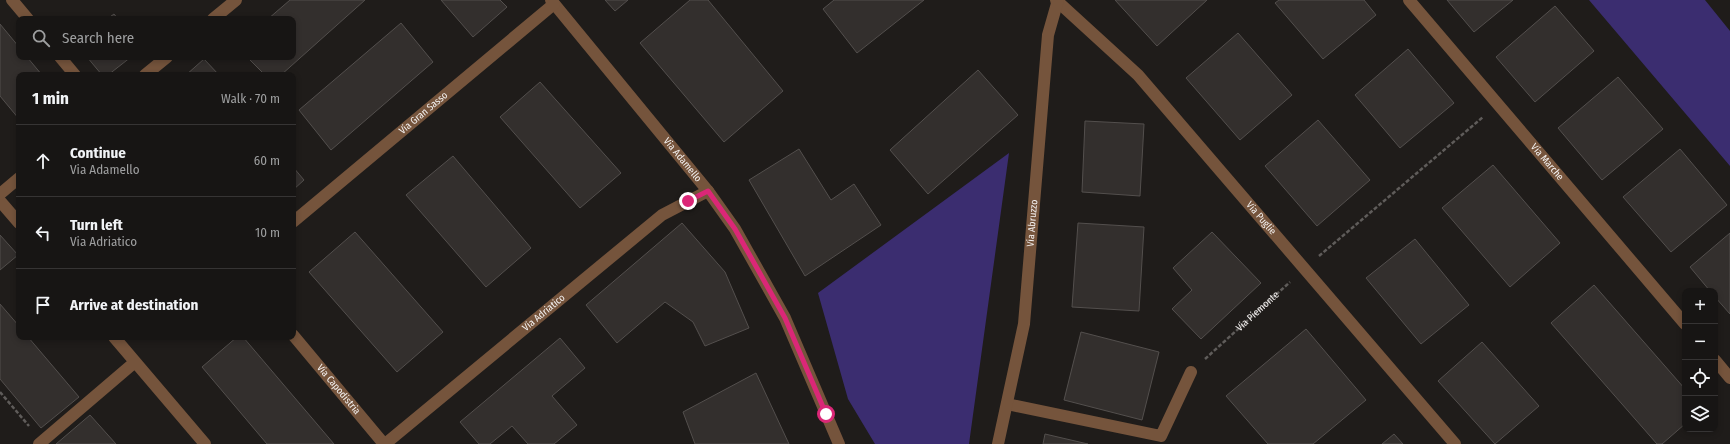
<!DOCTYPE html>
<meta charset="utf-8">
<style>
body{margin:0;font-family:"Fira Sans Condensed",sans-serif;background:#242222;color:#f1f3f6}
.controls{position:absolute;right:12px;bottom:12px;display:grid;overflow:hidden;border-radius:8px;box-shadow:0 2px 6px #0003}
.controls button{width:36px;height:36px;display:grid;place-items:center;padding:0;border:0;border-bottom:1px solid #363434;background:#171514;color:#f1f3f6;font:20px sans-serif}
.stop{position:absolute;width:12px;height:12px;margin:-9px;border:3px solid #db2777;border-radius:50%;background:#fff}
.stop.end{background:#db2777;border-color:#fff;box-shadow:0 1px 4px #0008}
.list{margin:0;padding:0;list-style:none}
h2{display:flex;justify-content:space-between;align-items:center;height:52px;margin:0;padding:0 16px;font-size:17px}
h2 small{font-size:13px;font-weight:400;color:#9e9fa0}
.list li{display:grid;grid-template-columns:26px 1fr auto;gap:12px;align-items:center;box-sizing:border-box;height:72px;padding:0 16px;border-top:1px solid #363434}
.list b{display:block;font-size:15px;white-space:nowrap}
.list p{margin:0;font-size:13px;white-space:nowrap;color:#9e9fa0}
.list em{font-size:13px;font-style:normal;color:#9e9fa0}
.icon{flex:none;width:22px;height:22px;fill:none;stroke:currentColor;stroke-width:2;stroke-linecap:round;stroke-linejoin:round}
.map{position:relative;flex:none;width:1730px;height:444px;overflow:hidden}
.search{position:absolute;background:#171514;box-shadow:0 2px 6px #0003;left:16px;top:16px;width:280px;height:44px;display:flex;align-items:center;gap:10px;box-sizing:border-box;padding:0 14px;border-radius:8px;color:#9e9fa0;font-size:15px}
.panel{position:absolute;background:#171514;box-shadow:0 2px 6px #0003;left:16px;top:72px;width:280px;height:268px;border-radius:8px}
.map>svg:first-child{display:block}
.green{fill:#3b2d70}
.building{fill:#332f2d;stroke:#534f4d}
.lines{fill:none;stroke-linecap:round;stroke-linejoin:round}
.path{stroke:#5f5c5a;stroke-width:2.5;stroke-dasharray:4 2;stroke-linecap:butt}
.lane{stroke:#75543c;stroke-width:12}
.street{stroke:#75543c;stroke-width:12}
.route{stroke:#db2777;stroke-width:5}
.labels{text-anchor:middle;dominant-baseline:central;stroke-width:3.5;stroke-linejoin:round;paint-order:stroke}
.street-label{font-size:10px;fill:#f4f1f0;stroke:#161311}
</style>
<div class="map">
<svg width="1730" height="444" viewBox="0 0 1730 444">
<rect width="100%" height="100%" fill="#1f1c1a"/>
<path class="green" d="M1589,0H1705L1730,31V166Z
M1009,153L969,444H875L848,399L818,293Z"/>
<path class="building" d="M290,0H365L281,75H265L247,57H293V19H268Z
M441,0H500L507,7L473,37Z
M605,0H628L615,11Z
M690,0H708L783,91L724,142L640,43Z
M834,0H924L857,53L823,9Z
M1115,0H1207L1157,46Z
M1279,0H1364L1376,15L1323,59L1275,3Z
M1447,0H1513L1474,32Z
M1555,6L1594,51L1535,102L1496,57Z
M114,14L118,19H107Z
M401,23L433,62L331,150L299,110Z
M0,24L19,47V57H27L42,75H19V119L0,96Z
M1238,33L1292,95L1240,140L1186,78Z
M1408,49L1454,103L1400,148L1355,95Z
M87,57H131L108,75H102Z
M204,59L219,75H186Z
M978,70L1018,115L928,194L890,150Z
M1618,77L1663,129L1602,180L1558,128Z
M540,82L621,173L580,208L500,117Z
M1318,120L1370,180L1317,226L1265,166Z
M1085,121L1144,124L1140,196L1082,192Z
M799,149L831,200L854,184L881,225L805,276L749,180Z
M1680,149L1727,205L1671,252L1623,197Z
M453,156L531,248L486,287L406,195Z
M1493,165L1560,243L1510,287L1442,208Z
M293,167L304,180L293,190Z
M682,223L725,272L749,328L705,346L693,322L665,302L617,343L586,305Z
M1078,223L1144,227L1139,311L1072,307Z
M355,232L443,332L397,372L309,272Z
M1212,232L1261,283L1201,339L1172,309L1192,290L1173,268Z
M1730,233V314L1715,297V291H1710L1690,267Z
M0,235L18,255L0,270Z
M1415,239L1469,305L1421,344L1366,278Z
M1594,285L1685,389V424L1662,444H1657L1551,323Z
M0,304L19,326V337H28L79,397L41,428L0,379Z
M1306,329L1366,400L1313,444H1268L1226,396Z
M1081,332L1159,352L1142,420L1064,400Z
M237,337H243L334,444H267L202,367Z
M560,338L585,368L552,396L577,425L554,444H528L512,426L490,444H479L460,422Z
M1482,342L1539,406L1495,444L1438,381Z
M756,373L789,444H695L683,412Z
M90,415L116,444H56Z
M1045,434L1088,444H1043Z
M1394,434L1403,444H1382Z"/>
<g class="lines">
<g class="path">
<path d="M1319,256L1483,117"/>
<path id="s1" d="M1205,359L1290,282"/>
<path d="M0,392L29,426"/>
</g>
<path class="lane" d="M0,201L19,223
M114,337L205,444
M39,444L135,362"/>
<g class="street">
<path d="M12,0L28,19"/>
<path id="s2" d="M551,0L708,191L735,229L785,318L839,444"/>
<path id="s3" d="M1056,0L1138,75L1455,444"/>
<path id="s4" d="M1409,0L1685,324"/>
<path d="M213,19L236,0"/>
<path d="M60,57L75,75"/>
<path d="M145,75L167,57"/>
<path d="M0,194L19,178"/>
<path id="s5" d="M293,222L554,4"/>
<path id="s6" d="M293,335L384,444"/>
<path d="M1715,360L1730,378"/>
<path d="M1007,404L1161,436L1191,372"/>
<path id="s7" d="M385,444L662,215L708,191"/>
<path id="s8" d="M998,444L1024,324L1048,35L1058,0"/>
</g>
</g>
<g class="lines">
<path class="route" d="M688,201L708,191L735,229L785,318L826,414"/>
</g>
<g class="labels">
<g class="street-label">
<text stroke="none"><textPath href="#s5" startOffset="170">Via Gran Sasso</textPath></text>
<text stroke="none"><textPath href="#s2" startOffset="207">Via Adamello</textPath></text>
<text stroke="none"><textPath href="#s4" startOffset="213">Via Marche</textPath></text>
<text stroke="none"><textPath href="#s3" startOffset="300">Via Puglie</textPath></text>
<text stroke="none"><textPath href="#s8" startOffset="224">Via Abruzzo</textPath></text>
<text stroke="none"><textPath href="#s1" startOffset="71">Via Piemonte</textPath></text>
<text stroke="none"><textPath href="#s7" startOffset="206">Via Adriatico</textPath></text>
<text stroke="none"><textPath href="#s6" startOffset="71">Via Capodistria</textPath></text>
</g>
</g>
</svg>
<div class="controls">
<button>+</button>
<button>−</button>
<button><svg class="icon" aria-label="locate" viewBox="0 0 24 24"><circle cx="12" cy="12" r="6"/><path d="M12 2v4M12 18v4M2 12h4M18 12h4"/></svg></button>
<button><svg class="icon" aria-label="layers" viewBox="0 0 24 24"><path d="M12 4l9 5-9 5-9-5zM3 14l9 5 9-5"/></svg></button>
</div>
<div class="stop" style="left:826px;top:414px"></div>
<div class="stop end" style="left:688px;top:201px"></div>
<div class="search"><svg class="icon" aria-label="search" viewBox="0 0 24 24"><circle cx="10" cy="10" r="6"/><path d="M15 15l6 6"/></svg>Search here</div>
<section class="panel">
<h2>1 min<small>Walk · 70 m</small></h2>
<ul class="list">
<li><svg class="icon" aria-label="ahead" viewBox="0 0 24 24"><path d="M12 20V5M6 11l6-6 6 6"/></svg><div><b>Continue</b><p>Via Adamello</p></div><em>60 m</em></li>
<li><svg class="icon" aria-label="left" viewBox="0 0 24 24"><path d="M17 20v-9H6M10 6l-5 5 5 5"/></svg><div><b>Turn left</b><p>Via Adriatico</p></div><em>10 m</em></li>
<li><svg class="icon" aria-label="arrive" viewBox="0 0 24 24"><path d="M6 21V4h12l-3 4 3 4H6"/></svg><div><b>Arrive at destination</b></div></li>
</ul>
</section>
</div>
